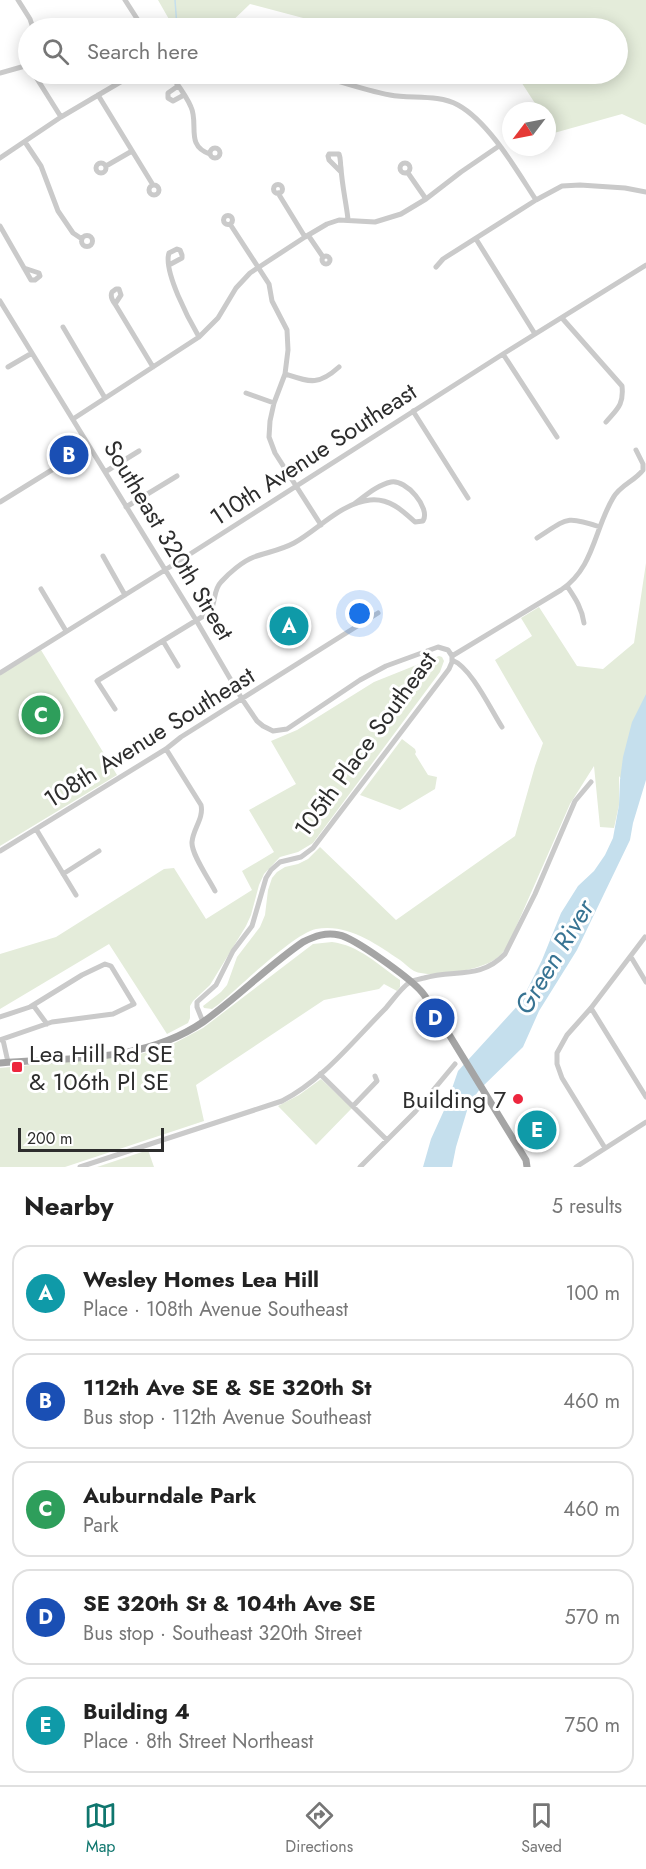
<!DOCTYPE html>
<meta charset="utf-8">
<style>
body{margin:0;font-family:Jost,sans-serif;background:#f2f2f2;color:#222}
.compass{position:absolute;left:502px;top:102px;width:54px;height:54px;border-radius:50%;background:#fff;box-shadow:0 3px 15px #0003;rotate:238deg}
.scale{position:absolute;left:18px;bottom:15px;width:146px;box-sizing:border-box;padding-left:6px;border:3px solid #2d2d2d;border-top:0;font-size:16px;line-height:21px;white-space:nowrap;color:#2d2d2d;-webkit-text-stroke:4px #fff;paint-order:stroke}
.you{position:absolute;left:360px;top:614px;width:21px;height:21px;margin:-15px;border:4px solid #fff;border-radius:50%;background:#1a73e8;box-shadow:0 0 0 9px #1a73e833}
.badge{display:grid;place-items:center;width:39px;height:39px;border-radius:50%;background:#0f766e;color:#fff;font-size:20px;font-weight:700}
.pin{position:absolute;translate:-50% -50%;border:3px solid #fff;box-shadow:0 2px 6px #0006}
.list{margin:0;padding:0;list-style:none}
h2{display:flex;justify-content:space-between;align-items:center;height:78px;margin:0;padding:0 24px;font-size:26px}
h2 small{font-size:20px;font-weight:400;color:#767676}
.list li{display:grid;grid-template-columns:39px 1fr auto;gap:18px;align-items:center;box-sizing:border-box;height:96px;margin:0 12px 12px;padding:0 12px;border:2px solid #e0e0e0;border-radius:18px}
.list b{display:block;font-size:22px;white-space:nowrap}
.list p{margin:0;font-size:20px;white-space:nowrap;color:#767676}
.list em{font-size:20px;font-style:normal;color:#767676}
.icon{flex:none;width:33px;height:33px;fill:none;stroke:currentColor;stroke-width:2;stroke-linecap:round;stroke-linejoin:round}
.map{position:relative;flex:none;width:646px;height:1167px;overflow:hidden}
.search{position:absolute;background:#fff;box-shadow:0 3px 15px #0003;left:18px;right:18px;top:18px;height:66px;display:flex;align-items:center;gap:15px;box-sizing:border-box;padding:0 21px;border-radius:33px;color:#767676;font-size:22px}
.sheet{height:618px;background:#fff}
nav{display:flex;justify-content:space-around;align-items:center;box-sizing:border-box;height:84px;border-top:2px solid #e0e0e0;background:#fff;font-size:16px;color:#767676}
nav a{display:grid;justify-items:center;gap:3px}
nav .on{color:#0f766e}
.map>svg:first-child{display:block}
.green{fill:#e4ecda}
.water{fill:#c5dfed}
.lines{fill:none;stroke-linecap:round;stroke-linejoin:round}
.stream{stroke:#c5dfed;stroke-width:1.5}
.minor{stroke:#cacaca;stroke-width:5}
.major{stroke:#a5a5a5;stroke-width:7}
.poi-dot{fill:#ed263e;stroke:#fff;stroke-width:2}
.labels{text-anchor:middle;dominant-baseline:central;stroke-width:6;stroke-linejoin:round;paint-order:stroke}
.street-label{font-size:24px;fill:#2d2d2d;stroke:#fff}
.poi-label{font-size:24px;fill:#2d2d2d;stroke:#fff;text-anchor:start}
.water-label{font-size:26px;font-style:italic;fill:#387493;stroke:#fff}
</style>
<div class="map">
<svg width="646" height="1167" viewBox="0 0 646 1167">
<rect width="100%" height="100%" fill="#fff"/>
<path class="green" d="M158,0H646V125L622,114L554,133L547,122V111H540L516,74H618V28H341L250,4L225,28H174Z
M646,563V720L626,785L619,776V805L614,828L600,827L594,766L570,804L509,943C505,950 501,956 494,960C479,970 431,979 414,971C409,968 404,963 400,960C375,943 347,923 316,929C293,934 240,987 219,1004L212,1009L204,1008L203,1006L221,992L227,985L237,957L260,927L265,915L268,890L272,878L277,872L285,867L298,864L308,859L320,847L396,920L515,836L535,766L543,743L495,660L532,636L521,618L539,607L577,666L603,669L634,643Z
M41,650L117,775L0,846V675Z
M439,656L442,657L444,661L440,672L313,843L298,852L280,857L264,874L259,885L251,915L246,926L210,985L193,1001L190,1006V1018L188,1023L167,1034L109,944L0,1009V954L56,937L164,869L174,868L206,919L252,890L242,871L274,852L249,810L296,784L271,741L297,730L374,682Z
M402,739L415,749L416,752L415,754L428,775L437,777L435,789L400,810L360,795Z
M332,942C358,945 379,965 400,980V987L397,991L384,984L379,989L324,1000L196,1085L204,1121L65,1167H0V1068L137,1055L171,1045L203,1028L313,944Z
M321,1079L352,1108L316,1145L278,1106L299,1095Z
M148,1150L154,1167H97Z"/>
<path class="water" d="M646,694V780L633,823L630,840L577,950L539,1011L523,1047L480,1089L469,1104L456,1147L452,1167H423L431,1139L446,1106L458,1071L521,1002L542,960L561,913L578,886L594,871L605,855L613,838L619,805L620,780L623,757L632,722Z"/>
<g class="lines">
<path class="stream" d="M175,0L177,27L175,28"/>
<path class="minor" d="M18,0L30,19L33,28
M125,0L143,28
M26,66L28,51
M0,73L25,66
M34,74L61,117
M170,74C177,84 186,95 191,107C199,124 185,146 210,154
M314,74C339,81 364,90 390,95C411,99 438,94 458,105C489,122 517,171 536,200
M178,86L168,93V98L173,101L184,95
M98,95L153,185
M25,142L41,166L58,211L73,233L82,239
M210 153a5 5 0 1 1 10 0a5 5 0 1 1-10 0Z
M0,158L61,117L134,74
M96 168a5 5 0 1 1 10 0a5 5 0 1 1-10 0Z
M400 168a5 5 0 1 1 10 0a5 5 0 1 1-10 0Z
M106,166L132,151
M341,172L329,160L328,156L329,154H339C341,159 340,162 341,168C342,185 346,202 348,219
M408,173L426,199
M273.5 189a4.5 4.5 0 1 1 9 0a4.5 4.5 0 1 1-9 0Z
M149 190a5 5 0 1 1 10 0a5 5 0 1 1-10 0Z
M278,193L305,237
M223.5 220a4.5 4.5 0 1 1 9 0a4.5 4.5 0 1 1-9 0Z
M230,224L269,284L272,301L287,330L288,350L285,374L274,403L270,421L269,437L275,453L321,525
M0,226L31,280H35L40,276L39,273L24,268
M308,235L323,257
M81.5 241a5.5 5.5 0 1 1 11 0a5.5 5.5 0 1 1-11 0Z
M476,239L535,334
M322 260a4 4 0 1 1 8 0a4 4 0 1 1-8 0Z
M169,265L182,258V255L180,250L177,249L169,253C163,271 189,320 199,337
M436,267L443,259L536,200L562,186L580,185L625,188L646,192
M0,301L196,620L242,699L257,721L263,726L273,731L287,729L360,680L386,666L438,647L448,650L452,656
M115,304L121,295L119,289H116L112,292C110,296 112,300 115,304L153,367
M562,318L622,386C624,405 617,409 606,422
M63,327L105,398
M503,354L557,437
M8,367L32,353
M285,374C310,382 318,386 339,367
M246,393L274,403
M413,411L468,498
M73,419L199,337L218,318L236,288L250,273L305,237L327,224L339,220L375,222L401,214L426,199L461,172L499,146
M105,472L139,451
M0,502L89,447
M126,507L177,476
M537,538C567,519 565,515 600,527
M103,556L125,595
M567,586C575,598 582,608 584,623
M41,589L66,631
M163,641L178,666
M452,656L561,590C594,568 594,530 613,498C620,485 635,481 643,470V464L636,450
M452,660C471,667 491,710 502,727
M0,673L165,570L503,354L646,265
M115,709L97,681L210,612C216,602 213,590 221,582C229,573 243,561 254,557C268,552 281,550 294,543C319,529 341,503 370,500C389,498 402,510 415,522L423,521C431,508 406,479 391,482C377,485 365,496 354,504
M166,749L201,805C204,818 193,829 192,842C191,854 209,879 215,891
M36,829L76,895
M0,851L166,749L181,737L378,613
M63,874L99,851
M631,957L646,982
M33,1005L47,1024
M591,1008L646,1097
M0,1017L30,1007L82,975L105,964L111,966L134,1004L113,1014L52,1022L0,1040
M203,1022L197,1007V1002L216,985L233,951L252,926L266,878L271,870L280,862L301,857L313,848L449,669L452,662V656
M3,1040L8,1062
M320,1074L387,1140
M353,1106L377,1081L375,1076
M605,1148L562,1078L557,1064V1053L567,1035L591,1008L645,937
M80,1167L282,1101C323,1080 353,1041 385,1009C392,1001 401,988 410,982C414,980 420,979 424,978C454,969 480,980 505,954L535,894L575,801L591,782
M360,1167L415,1112L455,1064
M576,1167L646,1122"/>
<path class="major" d="M0,1063C69,1057 143,1063 203,1022C238,997 268,966 303,942C315,936 326,932 339,935C355,938 409,978 420,990C426,996 429,1003 434,1010L526,1160L527,1167"/>
</g>
<g class="poi-dot">
<rect x="11" y="1061" width="12" height="12" rx="3"/>
<circle cx="518" cy="1099" r="6"/>
</g>
<g class="labels">
<g class="street-label">
<text transform="translate(313 454) rotate(-33)">110th Avenue Southeast</text>
<text transform="translate(169 540) rotate(59)">Southeast 320th Street</text>
<text transform="translate(149 737) rotate(-32)">108th Avenue Southeast</text>
<text transform="translate(365 744) rotate(-54)">105th Place Southeast</text>
</g>
<g class="poi-label">
<text x="29" y="1053">Lea Hill Rd SE<tspan x="29" dy="28">&amp; 106th Pl SE</tspan></text>
<text x="506" y="1099" text-anchor="end">Building 7</text>
</g>
<g class="water-label">
<text transform="translate(554 957) rotate(-59)">Green River</text>
</g>
</g>
</svg>
<svg class="compass" viewBox="-18 -18 36 36"><path d="M0-13l5 13h-10z" fill="#e53935"/><path d="M0 13l5-13h-10z" fill="#767676"/></svg>
<div class="scale">200 m</div>
<div class="you"></div>
<div class="pin badge" style="left:289px;top:626px;background:#0f9aa8">A</div>
<div class="pin badge" style="left:69px;top:455px;background:#1a4fb4">B</div>
<div class="pin badge" style="left:41px;top:715px;background:#2e9e5b">C</div>
<div class="pin badge" style="left:435px;top:1018px;background:#1a4fb4">D</div>
<div class="pin badge" style="left:537px;top:1130px;background:#0f9aa8">E</div>
<div class="search"><svg class="icon" aria-label="search" viewBox="0 0 24 24"><circle cx="10" cy="10" r="6"/><path d="M15 15l6 6"/></svg>Search here</div>
</div>
<section class="sheet">
<h2>Nearby<small>5 results</small></h2>
<ul class="list">
<li><span class="badge" style="background:#0f9aa8">A</span><div><b>Wesley Homes Lea Hill</b><p>Place · 108th Avenue Southeast</p></div><em>100 m</em></li>
<li><span class="badge" style="background:#1a4fb4">B</span><div><b>112th Ave SE &amp; SE 320th St</b><p>Bus stop · 112th Avenue Southeast</p></div><em>460 m</em></li>
<li><span class="badge" style="background:#2e9e5b">C</span><div><b>Auburndale Park</b><p>Park</p></div><em>460 m</em></li>
<li><span class="badge" style="background:#1a4fb4">D</span><div><b>SE 320th St &amp; 104th Ave SE</b><p>Bus stop · Southeast 320th Street</p></div><em>570 m</em></li>
<li><span class="badge" style="background:#0f9aa8">E</span><div><b>Building 4</b><p>Place · 8th Street Northeast</p></div><em>750 m</em></li>
</ul>
</section>
<nav>
<a class="on"><svg class="icon" aria-label="map" viewBox="0 0 24 24"><path d="M3 6l6-2 6 2 6-2v14l-6 2-6-2-6 2zM9 4v14M15 6v14"/></svg>Map</a>
<a><svg class="icon" aria-label="directions" viewBox="0 0 24 24"><path d="M12 3l9 9-9 9-9-9zM9 14v-3h6M13 9l2 2-2 2"/></svg>Directions</a>
<a><svg class="icon" aria-label="saved" viewBox="0 0 24 24"><path d="M7 4h10v16l-5-4-5 4z"/></svg>Saved</a>
</nav>
